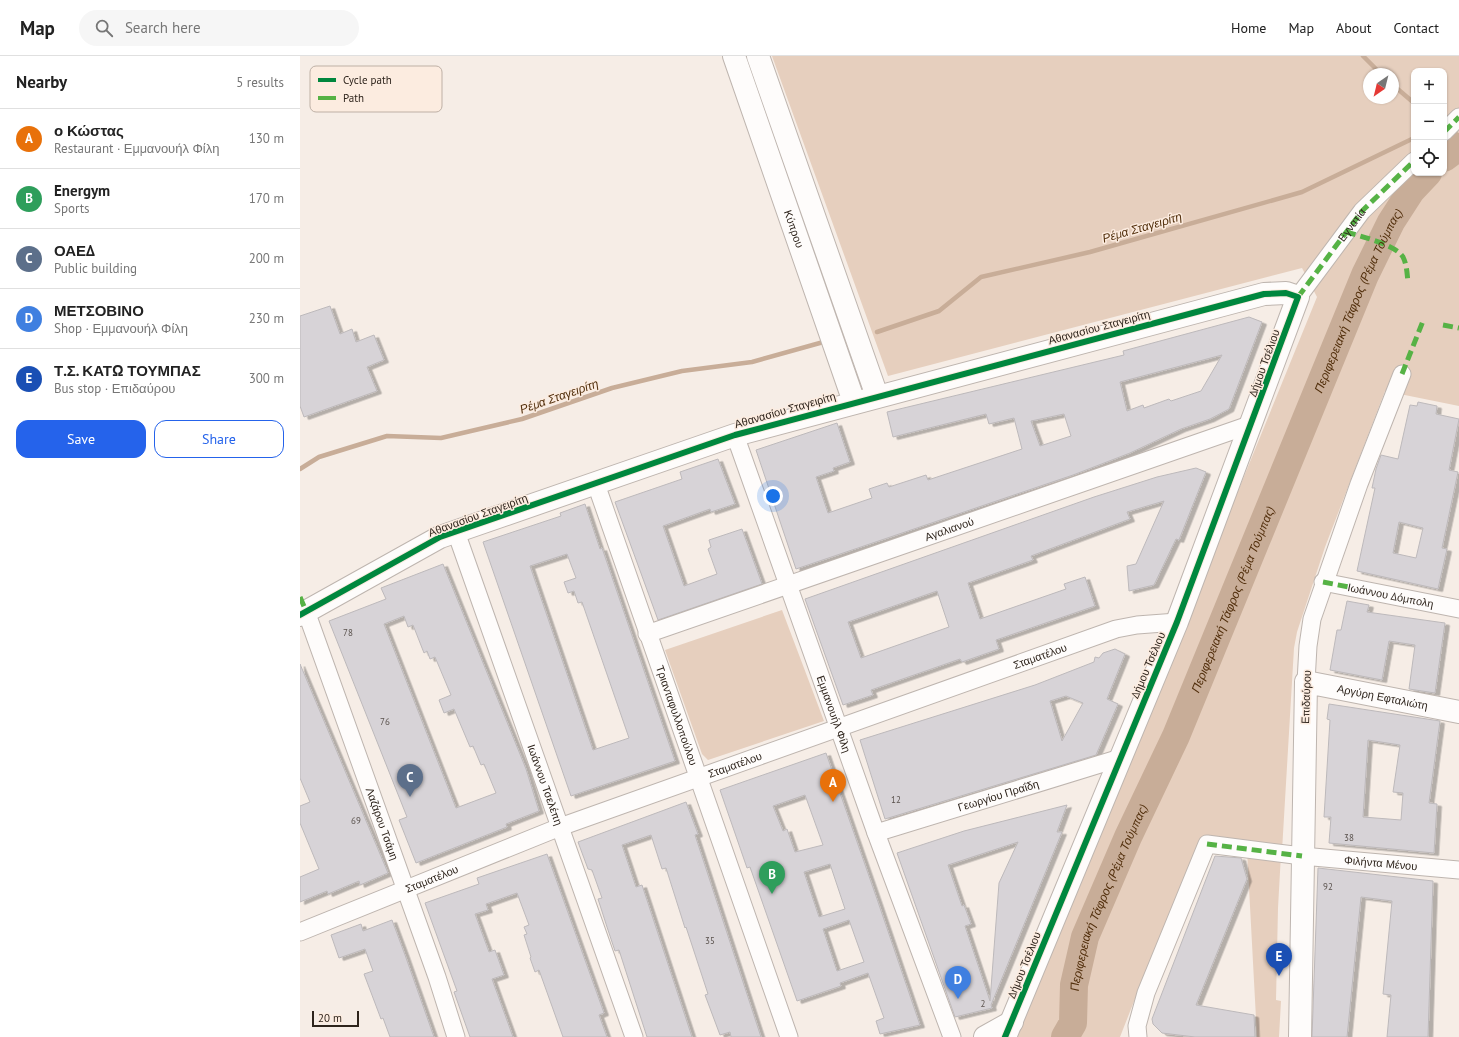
<!DOCTYPE html>
<meta charset="utf-8">
<style>
body{margin:0;font-family:"PT Sans",sans-serif;background:#f6f6f6;color:#222}
.controls{position:absolute;right:12px;top:12px;display:grid;overflow:hidden;border-radius:8px;box-shadow:0 1px 3px #0004}
.controls button{width:36px;height:36px;display:grid;place-items:center;padding:0;border:0;border-bottom:1px solid #e0e0e0;background:#fff;color:#222;font:20px sans-serif}
.compass{position:absolute;left:1063px;top:12px;width:36px;height:36px;border-radius:50%;background:#fff;box-shadow:0 1px 3px #0004;rotate:215deg}
.scale{position:absolute;left:12px;bottom:10px;width:47px;box-sizing:border-box;padding-left:4px;border:2px solid #2e241c;border-top:0;font-size:11px;line-height:14px;white-space:nowrap;color:#2e241c;-webkit-text-stroke:3px #fcece0;paint-order:stroke}
.you{position:absolute;left:473px;top:440px;width:14px;height:14px;margin:-10px;border:3px solid #fff;border-radius:50%;background:#1a73e8;box-shadow:0 0 0 6px #1a73e833}
.badge{display:grid;place-items:center;width:26px;height:26px;border-radius:50%;background:#2563eb;color:#fff;font-size:13px;font-weight:700}
.pin{position:absolute;translate:-50% -33px;filter:drop-shadow(0 1px 2px #0008)}
.pin::after{content:'';position:absolute;top:21px;width:14px;height:12px;background:inherit;clip-path:polygon(0 0,100% 0,50% 100%)}
.list{margin:0;padding:0;list-style:none}
h2{display:flex;justify-content:space-between;align-items:center;height:52px;margin:0;padding:0 16px;font-size:17px}
h2 small{font-size:13px;font-weight:400;color:#767676}
.list li{display:grid;grid-template-columns:26px 1fr auto;gap:12px;align-items:center;box-sizing:border-box;height:60px;padding:0 16px;border-top:1px solid #e0e0e0}
.list b{display:block;font-size:15px;white-space:nowrap}
.list p{margin:0;font-size:13px;white-space:nowrap;color:#767676}
.list em{font-size:13px;font-style:normal;color:#767676}
.actions{display:flex;gap:8px;padding:12px 16px}
.actions a{flex:1;padding:9px 0;border:1px solid #2563eb;border-radius:12px;text-align:center;font-size:14px;color:#2563eb}
.actions .main{background:#2563eb;color:#fff}
.icon{flex:none;width:22px;height:22px;fill:none;stroke:currentColor;stroke-width:2;stroke-linecap:round;stroke-linejoin:round}
.map{position:relative;flex:none;width:1159px;height:981px;overflow:hidden}
header{display:flex;align-items:center;gap:24px;box-sizing:border-box;height:56px;padding:0 20px;background:#fff;border-bottom:1px solid #e0e0e0}
header strong{font-size:19px}
nav{display:flex;gap:22px;margin-inline-start:auto;font-size:14px}
.search{width:280px;height:36px;background:#f6f6f6;display:flex;align-items:center;gap:10px;box-sizing:border-box;padding:0 14px;border-radius:22px;color:#767676;font-size:15px}
main{display:flex}
aside{flex:1;background:#fff}
.map>svg:first-child{display:block}
.green{fill:#e6cfbe;fill-rule:evenodd}
.lines{fill:none;stroke-linecap:round;stroke-linejoin:round}
.stream{stroke:#c8ad98;stroke-width:4.5}
.river{stroke:#c8ad98;stroke-width:28}
.building{fill:#d7d3d7;stroke:#bdb9bb;fill-rule:evenodd;filter:url(#shadow)}
.street-casing{stroke:#beb5af;stroke-width:19}
.secondary-casing{stroke:#beb5af;stroke-width:24}
.street{stroke:#fefcfb;stroke-width:17}
.secondary{stroke:#fefcfb;stroke-width:22}
.quiet{stroke:#56b245;stroke-width:5;stroke-dasharray:10 5;stroke-linecap:butt}
.cycleway-casing{stroke:#fcece0;stroke-width:8}
.cycleway{stroke:#00873e;stroke-width:6}
.labels{text-anchor:middle;dominant-baseline:central;stroke-width:3;stroke-linejoin:round;paint-order:stroke}
.number-label{font-size:9px;fill:#58504b}
.street-label{font-size:11px;fill:#2e241c;stroke:#fcece0}
.water-label{font-size:12px;font-style:italic;fill:#522f0c;stroke:#fcece0}
.key{fill:#fcece0;stroke:#beb0a5;stroke-width:1}
.key-label{font-size:11px;fill:#2e241c}
</style>
<header>
<strong>Map</strong>
<div class="search"><svg class="icon" aria-label="search" viewBox="0 0 24 24"><circle cx="10" cy="10" r="6"/><path d="M15 15l6 6"/></svg>Search here</div>
<nav><a>Home</a><a>Map</a><a>About</a><a>Contact</a></nav>
</header>
<main>
<aside>
<h2>Nearby<small>5 results</small></h2>
<ul class="list">
<li><span class="badge" style="background:#e8710a">A</span><div><b>ο Κώστας</b><p>Restaurant · Εμμανουήλ Φίλη</p></div><em>130 m</em></li>
<li><span class="badge" style="background:#2e9e5b">B</span><div><b>Energym</b><p>Sports</p></div><em>170 m</em></li>
<li><span class="badge" style="background:#5c6f8a">C</span><div><b>ΟΑΕΔ</b><p>Public building</p></div><em>200 m</em></li>
<li><span class="badge" style="background:#3f7fe0">D</span><div><b>ΜΕΤΣΟΒΙΝΟ</b><p>Shop · Εμμανουήλ Φίλη</p></div><em>230 m</em></li>
<li><span class="badge" style="background:#1a4fb4">E</span><div><b>Τ.Σ. ΚΑΤΩ ΤΟΥΜΠΑΣ</b><p>Bus stop · Επιδαύρου</p></div><em>300 m</em></li>
</ul>
<div class="actions"><a class="main">Save</a><a>Share</a></div>
</aside>
<div class="map">
<svg width="1159" height="981" viewBox="0 0 1159 981">
<defs>
<filter id="shadow"><feDropShadow dx="4.5" dy="2.5" stdDeviation="0" flood-color="#0004"/></filter>
</defs>
<rect width="100%" height="100%" fill="#f6ede6"/>
<path class="green" d="M472,0H1159V350L1085,335L1025,491L997,576L994,592L982,795L902,784L849,907L820,981H716L1017,241L1002,212L588,320ZM1114,15H1144V117H1114ZM1069,18H1093V42H1069Z
M482,554L524,665L408,704L402,698L365,594Z
M947,794L981,798L978,852L976,944L981,945L979,981H957Z"/>
<g class="lines">
<path class="stream" d="M1063,0L1081,18
M1093,29L1114,47
M1151,74L1159,80
M577,276L639,255L681,221L790,196L1002,136L1114,82
M0,413L19,401L87,380L141,382L222,363L312,332L382,315L452,306L527,285"/>
<g class="river">
<path d="M1144,102L1159,91"/>
<path id="s1" d="M765,981L773,967L774,929L785,881L828,781L876,680L1065,219L1091,166L1111,135L1128,117"/>
</g>
</g>
<path class="building" d="M30,250L40,278L52,273L56,286L74,279L84,304L67,311L77,335L4,361L0,350V260Z
M949,261L962,266L929,353L910,363L881,373L830,397L773,419L496,513L456,394L537,367L550,406L533,412L534,415L516,421L528,457L572,442L569,433L587,427L589,431L626,419L628,424L722,393L714,362L689,368L686,358L593,381L587,356L824,299L823,295ZM922,299L901,335L871,345L869,343L844,352L843,349L827,355L820,326ZM764,358L771,380L740,390L731,365Z
M1118,346L1137,350L1136,358L1159,363L1149,414L1158,416L1142,492L1147,493L1138,533L1057,515L1075,432H1072L1076,413L1081,399L1098,403L1110,349L1117,350ZM1099,466L1123,472L1116,502L1093,497Z
M418,403L435,448L411,456L410,453L363,470L384,530L417,518L408,493L411,491L409,484L442,473L462,528L358,564L315,446L382,423L380,416Z
M896,412L906,416L879,484L876,483L854,529L829,535L827,510L836,508L864,445L827,456L830,463L731,500L733,504L668,527L680,563L766,533L764,528L785,521L795,550L696,584L699,593L662,606L660,603L571,634L573,639L543,649L505,543L794,441L857,421ZM637,535L649,571L561,602L548,566Z
M285,448L300,493L302,492L375,705L271,740L183,486L261,460L260,457ZM267,498L276,522L264,526L268,537L274,535L278,547L282,546L329,682L293,694L230,510Z
M143,508L226,713L239,755L206,768L207,771L116,807L99,764L107,761L29,565L86,543L81,532ZM104,560L108,571L113,569L124,597L127,595L130,603L135,601L151,639L139,644L144,657L154,653L170,691L173,690L181,709L184,708L196,737L156,752L84,568Z
M1047,545L1069,549L1067,556L1145,567L1135,637L1109,633L1115,589L1089,585L1082,624L1030,614L1037,574H1041Z
M815,593L825,598L807,643L818,648L796,699L585,763L560,684L735,629L794,606L795,601L799,602L803,597ZM766,640L783,647L762,685L750,645Z
M0,608L88,817L60,829L59,825L28,838L27,835L0,846V821L19,813L0,767V750L10,746L0,722Z
M1029,648L1140,665L1129,747L1137,748L1134,797L1029,787L1031,761H1024L1030,664L1027,663ZM1068,684L1100,689L1093,736L1103,737L1101,764L1063,761Z
M526,697L577,843L620,969L580,978L576,965L584,962L568,917L540,927L541,930L497,945L450,811L447,812L420,734ZM505,739L523,789L495,796L487,773L483,775L473,750ZM530,808L545,853L519,861L504,816ZM549,864L564,906L537,915L523,873Z
M386,746L398,778L395,779L461,981H431L430,976L420,979L405,939L408,938L386,871L385,872L366,812L362,813L351,779L322,789L336,831L342,829L392,981H347L319,894L315,895L307,871L298,843L302,842L292,814L288,813L278,786Z
M767,749L757,776H762L691,949L692,952L655,961L597,797L664,775ZM718,786L699,827L690,945L665,870L671,868L664,849L662,850L648,809Z
M247,798L304,957L299,959L307,981H263L239,914L235,916L230,902L231,901L224,879L227,878L224,871L229,869L217,837L186,848L188,854L175,858L189,896L195,894L204,919L192,923L213,981H170L154,936L157,935L125,847L179,828L177,822Z
M915,800L941,802L947,823L896,949L954,959L955,981H895L862,977L853,968L852,963Z
M1018,812L1133,825L1128,981H1087L1091,939L1083,938L1092,845L1061,841L1047,981H1012Z
M92,864L105,899L134,981H90L83,962L81,963L64,918L73,915L65,893L39,902L31,879L61,868L63,875Z"/>
<g class="lines">
<g class="street-casing">
<g id="street">
<path d="M1144,76L1159,61"/>
<path id="s2" d="M998,241L1062,155L1114,105"/>
<path id="s3" d="M435,379L576,777L652,981"/>
<path id="s4" d="M296,428L489,981"/>
<path id="s5" d="M156,476L334,981"/>
<path id="s6" d="M1023,526L1159,553"/>
<path id="s7" d="M6,555L137,921L156,981"/>
<path id="s8" d="M347,578L952,368"/>
<path d="M1006,626L1008,590L1012,563L1059,428L1102,318"/>
<path id="s9" d="M576,777L820,702"/>
<path id="s10" d="M0,876L260,771L816,573L837,569L877,566"/>
<path id="s11" d="M838,981L837,970L846,937L907,788L1002,800L1159,814"/>
</g>
</g>
<g class="secondary-casing">
<g id="secondary">
<path id="s12" d="M434,0L554,346"/>
<path d="M458,0L577,340"/>
<path d="M0,559L140,481L435,379L964,238L986,237L998,241L877,566L705,981"/>
<path d="M685,981L712,966"/>
<path id="s13" d="M1000,981L1006,626L1159,656"/>
</g>
</g>
<use href="#street" class="street"/>
<use href="#secondary" class="secondary"/>
<path class="quiet" d="M1144,76L1159,61
M1046,176C1060,180 1096,189 1103,201C1107,209 1107,218 1108,226
M998,241L1062,155L1114,105
M1143,269L1159,272
M1102,318L1123,265
M1023,526L1049,531
M0,541L6,555
M907,788L1002,800"/>
<g class="cycleway-casing">
<path id="cycleway" d="M0,559L140,481L435,379L964,238L986,237L998,241L877,566L705,981"/>
</g>
<use href="#cycleway" class="cycleway"/>
</g>
<g class="labels">
<g class="number-label">
<text x="48" y="576">78</text>
<text x="85" y="665">76</text>
<text x="596" y="743">12</text>
<text x="56" y="764">69</text>
<text x="1049" y="781">38</text>
<text x="1028" y="830">92</text>
<text x="410" y="884">35</text>
<text x="683" y="947">2</text>
</g>
<g class="street-label">
<text stroke="none"><textPath href="#s2" startOffset="90">Εγνατία</textPath></text>
<text stroke="none"><textPath href="#s12" startOffset="183">Κύπρου</textPath></text>
<text transform="translate(799 271) rotate(-15)">Αθανασίου Σταγειρίτη</text>
<text transform="translate(964 307) rotate(-70)">Δήμου Τσέλιου</text>
<text transform="translate(485 354) rotate(-16)">Αθανασίου Σταγειρίτη</text>
<text transform="translate(178 459) rotate(-20)">Αθανασίου Σταγειρίτη</text>
<text stroke="none"><textPath href="#s8" startOffset="320">Αγαλιανού</textPath></text>
<text stroke="none"><textPath href="#s6" startOffset="69">Ιωάννου Δόμπολη</textPath></text>
<text stroke="none"><textPath href="#s10" startOffset="790">Σταματέλου</textPath></text>
<text transform="translate(848 609) rotate(-67)">Δήμου Τσέλιου</text>
<text transform="translate(1006 641) rotate(-88)">Επιδαύρου</text>
<text stroke="none"><textPath href="#s13" startOffset="433">Αργύρη Εφταλιώτη</textPath></text>
<text stroke="none"><textPath href="#s3" startOffset="296">Εμμανουήλ Φίλη</textPath></text>
<text stroke="none"><textPath href="#s4" startOffset="245">Τριανταφυλλοπούλου</textPath></text>
<text stroke="none"><textPath href="#s10" startOffset="466">Σταματέλου</textPath></text>
<text stroke="none"><textPath href="#s5" startOffset="268">Ιωάννου Τσελέπη</textPath></text>
<text stroke="none"><textPath href="#s9" startOffset="128">Γεωργίου Πραΐδη</textPath></text>
<text stroke="none"><textPath href="#s7" startOffset="226">Λαζάρου Τσάμη</textPath></text>
<text stroke="none"><textPath href="#s11" startOffset="381">Φιλήντα Μένου</textPath></text>
<text stroke="none"><textPath href="#s10" startOffset="142">Σταματέλου</textPath></text>
<text transform="translate(724 909) rotate(-68)">Δήμου Τσέλιου</text>
</g>
<g class="water-label">
<text transform="translate(842 171) rotate(-16)">Ρέμα Σταγειρίτη</text>
<text stroke="none"><textPath href="#s1" startOffset="796">Περιφερειακή Τάφρος (Ρέμα Τούμπας)</textPath></text>
<text transform="translate(259 340) rotate(-19)">Ρέμα Σταγειρίτη</text>
<text stroke="none"><textPath href="#s1" startOffset="472">Περιφερειακή Τάφρος (Ρέμα Τούμπας)</textPath></text>
<text stroke="none"><textPath href="#s1" startOffset="148">Περιφερειακή Τάφρος (Ρέμα Τούμπας)</textPath></text>
</g>
</g>
<rect x="10" y="10" width="132" height="46" rx="6" class="key"/>
<rect x="18" y="22" width="18" height="4" fill="#00873e"/>
<rect x="18" y="40" width="18" height="4" fill="#56b245"/>
<g class="key-label">
<text x="43" y="28">Cycle path</text>
<text x="43" y="46">Path</text>
</g>
</svg>
<div class="controls">
<button>+</button>
<button>−</button>
<button><svg class="icon" aria-label="locate" viewBox="0 0 24 24"><circle cx="12" cy="12" r="6"/><path d="M12 2v4M12 18v4M2 12h4M18 12h4"/></svg></button>
</div>
<svg class="compass" viewBox="-18 -18 36 36"><path d="M0-13l5 13h-10z" fill="#e53935"/><path d="M0 13l5-13h-10z" fill="#767676"/></svg>
<div class="scale">20 m</div>
<div class="you"></div>
<div class="pin badge" style="left:533px;top:746px;background:#e8710a">A</div>
<div class="pin badge" style="left:472px;top:838px;background:#2e9e5b">B</div>
<div class="pin badge" style="left:110px;top:741px;background:#5c6f8a">C</div>
<div class="pin badge" style="left:658px;top:943px;background:#3f7fe0">D</div>
<div class="pin badge" style="left:979px;top:920px;background:#1a4fb4">E</div>
</div>
</main>
